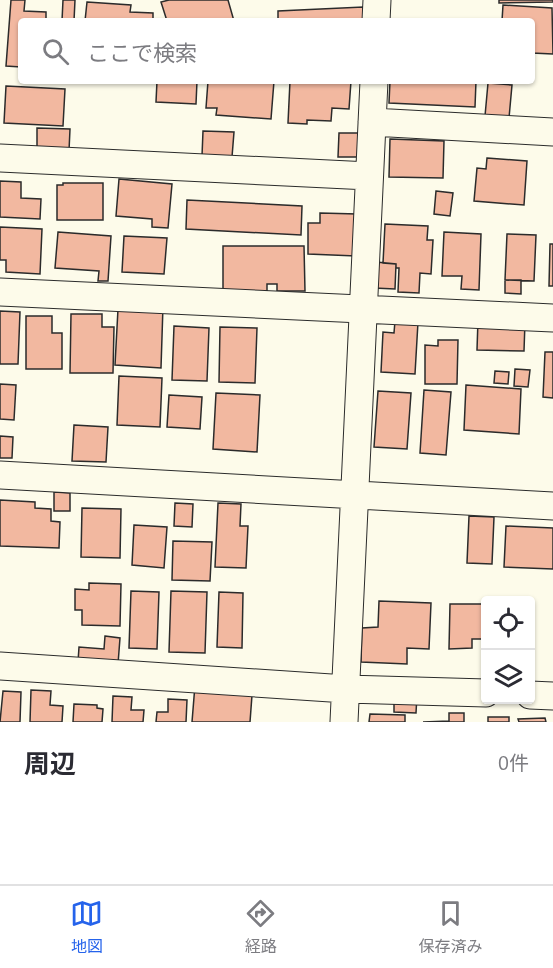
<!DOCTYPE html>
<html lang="ja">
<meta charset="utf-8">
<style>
body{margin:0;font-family:"PT Sans","Noto Sans JP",sans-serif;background:#f7f7f7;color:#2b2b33}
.controls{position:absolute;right:18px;bottom:18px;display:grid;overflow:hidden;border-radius:6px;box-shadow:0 2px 4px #0004}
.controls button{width:54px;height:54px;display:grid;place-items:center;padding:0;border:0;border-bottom:2px solid #e1e1e2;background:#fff;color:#2b2b33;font:30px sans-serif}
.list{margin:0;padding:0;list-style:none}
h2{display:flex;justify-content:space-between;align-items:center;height:78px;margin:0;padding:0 24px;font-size:26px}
h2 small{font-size:20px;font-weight:400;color:#7c7c81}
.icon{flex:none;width:33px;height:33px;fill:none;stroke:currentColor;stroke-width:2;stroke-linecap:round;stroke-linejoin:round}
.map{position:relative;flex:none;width:553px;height:722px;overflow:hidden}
.search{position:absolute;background:#fff;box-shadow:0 2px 4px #0004;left:18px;right:18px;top:18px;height:66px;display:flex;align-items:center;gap:15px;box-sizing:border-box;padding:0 21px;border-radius:6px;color:#7c7c81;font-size:22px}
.sheet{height:162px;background:#fff}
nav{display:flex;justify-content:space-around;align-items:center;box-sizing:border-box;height:84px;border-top:2px solid #e1e1e2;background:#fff;font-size:16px;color:#7c7c81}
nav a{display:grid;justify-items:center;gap:3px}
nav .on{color:#2563eb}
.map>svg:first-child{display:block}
.building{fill:#f2b8a0;stroke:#2b2b2b;stroke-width:1.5}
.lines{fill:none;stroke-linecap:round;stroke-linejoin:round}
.minor-casing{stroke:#2b2b2b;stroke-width:29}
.minor{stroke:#fdfbea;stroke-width:27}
</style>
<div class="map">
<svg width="553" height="722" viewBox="0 0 553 722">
<rect width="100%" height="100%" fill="#fdfbea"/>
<path class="building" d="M11,0H25L24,11L46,12V21H21V67L6,66Z
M63,0H75L74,21H62Z
M169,0H228L234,21H167L161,2Z
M499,0H553V2L499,3Z
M87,2L131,5L130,12L153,13V21H85Z
M503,5L552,8L553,54L532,53V21H502Z
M363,7L364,21H266L278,20V11Z
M157,81H197L196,104L156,102Z
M208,81H274L271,119L216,115L217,108H206Z
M290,81H351L349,109L332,108L331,121L307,120V124L288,123Z
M390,81H476L475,107L389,103Z
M488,83L512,85L509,118L485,116Z
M6,86L65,89L63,126L4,123Z
M37,128L70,129L69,151L37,150Z
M203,131L234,132L232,157L202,156Z
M339,133H360V157H338Z
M390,139L444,141L443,178L389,177Z
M487,158L527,161L524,205L474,201L477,168L486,169Z
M119,179L172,184L168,228L152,227V219L116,216Z
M0,181L21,182V198L41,199L40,219L0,217Z
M63,183H103V220H57V185H63Z
M436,191L453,193L450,216L434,214Z
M187,200L302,206L301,235L186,229Z
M320,213L357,214L356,256L308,254V223H320Z
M385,224L428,226L427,240H433L431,274L420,273L419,293L398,292L399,268H396V264L383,263Z
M0,227L42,229L40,274L6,272V260H0Z
M58,232L111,236L108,281H98L99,271L55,268Z
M444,232L481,234L479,290L461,289L462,276H442Z
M507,234L536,235L534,281L505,280Z
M124,236L167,238L164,274L122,272Z
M550,244H553V286H549Z
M223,246H304L305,291H277V284H267V291H223Z
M376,262L396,264L395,289L374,288Z
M505,280H521V294L505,293Z
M163,306L161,368L115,365L118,309Z
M0,311L20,312L18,364H0Z
M71,314H102V327H114L113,373H70Z
M26,316H52V333H62V369H26Z
M478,320L525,322L524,351L477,350Z
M395,321L418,322L415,374L381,372L383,332L394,333Z
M174,326L209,328L207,381L172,380Z
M220,327L257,328L255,383L219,382Z
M438,340H458L457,384H425V345L438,346Z
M545,352H553V398L543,397Z
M515,369L530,370L528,387L514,386Z
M495,371L509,372L508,384L494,383Z
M119,376L162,378L160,427L117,425Z
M0,384L16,385L14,420L0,419Z
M466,385L521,389L519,434L464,430Z
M424,390L451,392L446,455L420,453Z
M378,391L411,393L407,449L374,447Z
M216,393L260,395L257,452L213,449Z
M169,395L202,397L200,429L167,427Z
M74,425L108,427L106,462L72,461Z
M0,436L13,437L12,458H0Z
M54,492L70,493V511H54Z
M0,500L35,502V508L51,509V521L60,522L59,548L0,546Z
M175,503L193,504L192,527L174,526Z
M218,503L241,504L240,526H248L246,568L215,567Z
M82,508L121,509L120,558L81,557Z
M469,516L494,517L492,564L467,563Z
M134,525L167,527L164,568L132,565Z
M506,526L553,528V569L504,567Z
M173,541L212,542L210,581L172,580Z
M89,583L121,584L120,626L82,625V610H75V589L89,590Z
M131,591L159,592L157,649L129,648Z
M171,591L207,592L205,653L169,652Z
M219,592L243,593L242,648L217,647Z
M379,601L431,603L429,649L407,648V664L361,662L362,628L378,627Z
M450,604H486V639H472V648L449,649Z
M105,636L120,638L118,664L78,662L79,647L104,649Z
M195,685L252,695L250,722H192Z
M31,690L51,691L50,705L63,706L62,722H30Z
M3,691L21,692L20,722H0Z
M394,695H417L416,713L394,712Z
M113,696L132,697L131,710H144L143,722H112Z
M168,699L187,700L186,722H156L157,712H168Z
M74,704L97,705V708L103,709L102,722H73Z
M449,713H464V722H423L449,721Z
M370,714L405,715V722H369Z
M488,717H509V722H488Z
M545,718L546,722H519L518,719Z"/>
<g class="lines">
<g class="minor-casing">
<path id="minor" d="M376,21L377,0
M372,122L553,132
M0,158L369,176
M0,292L553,318
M0,475L553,506
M0,666L346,689L486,693
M530,695L553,696
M344,722L374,81"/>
</g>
<use href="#minor" class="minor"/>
</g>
</svg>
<div class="controls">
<button><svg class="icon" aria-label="locate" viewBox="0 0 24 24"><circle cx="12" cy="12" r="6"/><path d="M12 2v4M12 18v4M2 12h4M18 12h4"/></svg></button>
<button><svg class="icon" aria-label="layers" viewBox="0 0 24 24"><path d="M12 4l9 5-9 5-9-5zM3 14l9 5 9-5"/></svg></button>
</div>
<div class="search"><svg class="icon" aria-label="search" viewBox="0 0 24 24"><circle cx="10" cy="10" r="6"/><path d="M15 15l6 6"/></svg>ここで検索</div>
</div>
<section class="sheet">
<h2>周辺<small>0件</small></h2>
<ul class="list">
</ul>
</section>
<nav>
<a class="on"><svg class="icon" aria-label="map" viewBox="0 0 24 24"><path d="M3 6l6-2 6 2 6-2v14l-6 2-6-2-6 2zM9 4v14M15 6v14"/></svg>地図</a>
<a><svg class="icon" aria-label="directions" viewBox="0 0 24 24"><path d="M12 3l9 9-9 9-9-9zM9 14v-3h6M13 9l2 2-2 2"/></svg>経路</a>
<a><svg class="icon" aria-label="saved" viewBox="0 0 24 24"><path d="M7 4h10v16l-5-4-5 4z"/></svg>保存済み</a>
</nav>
